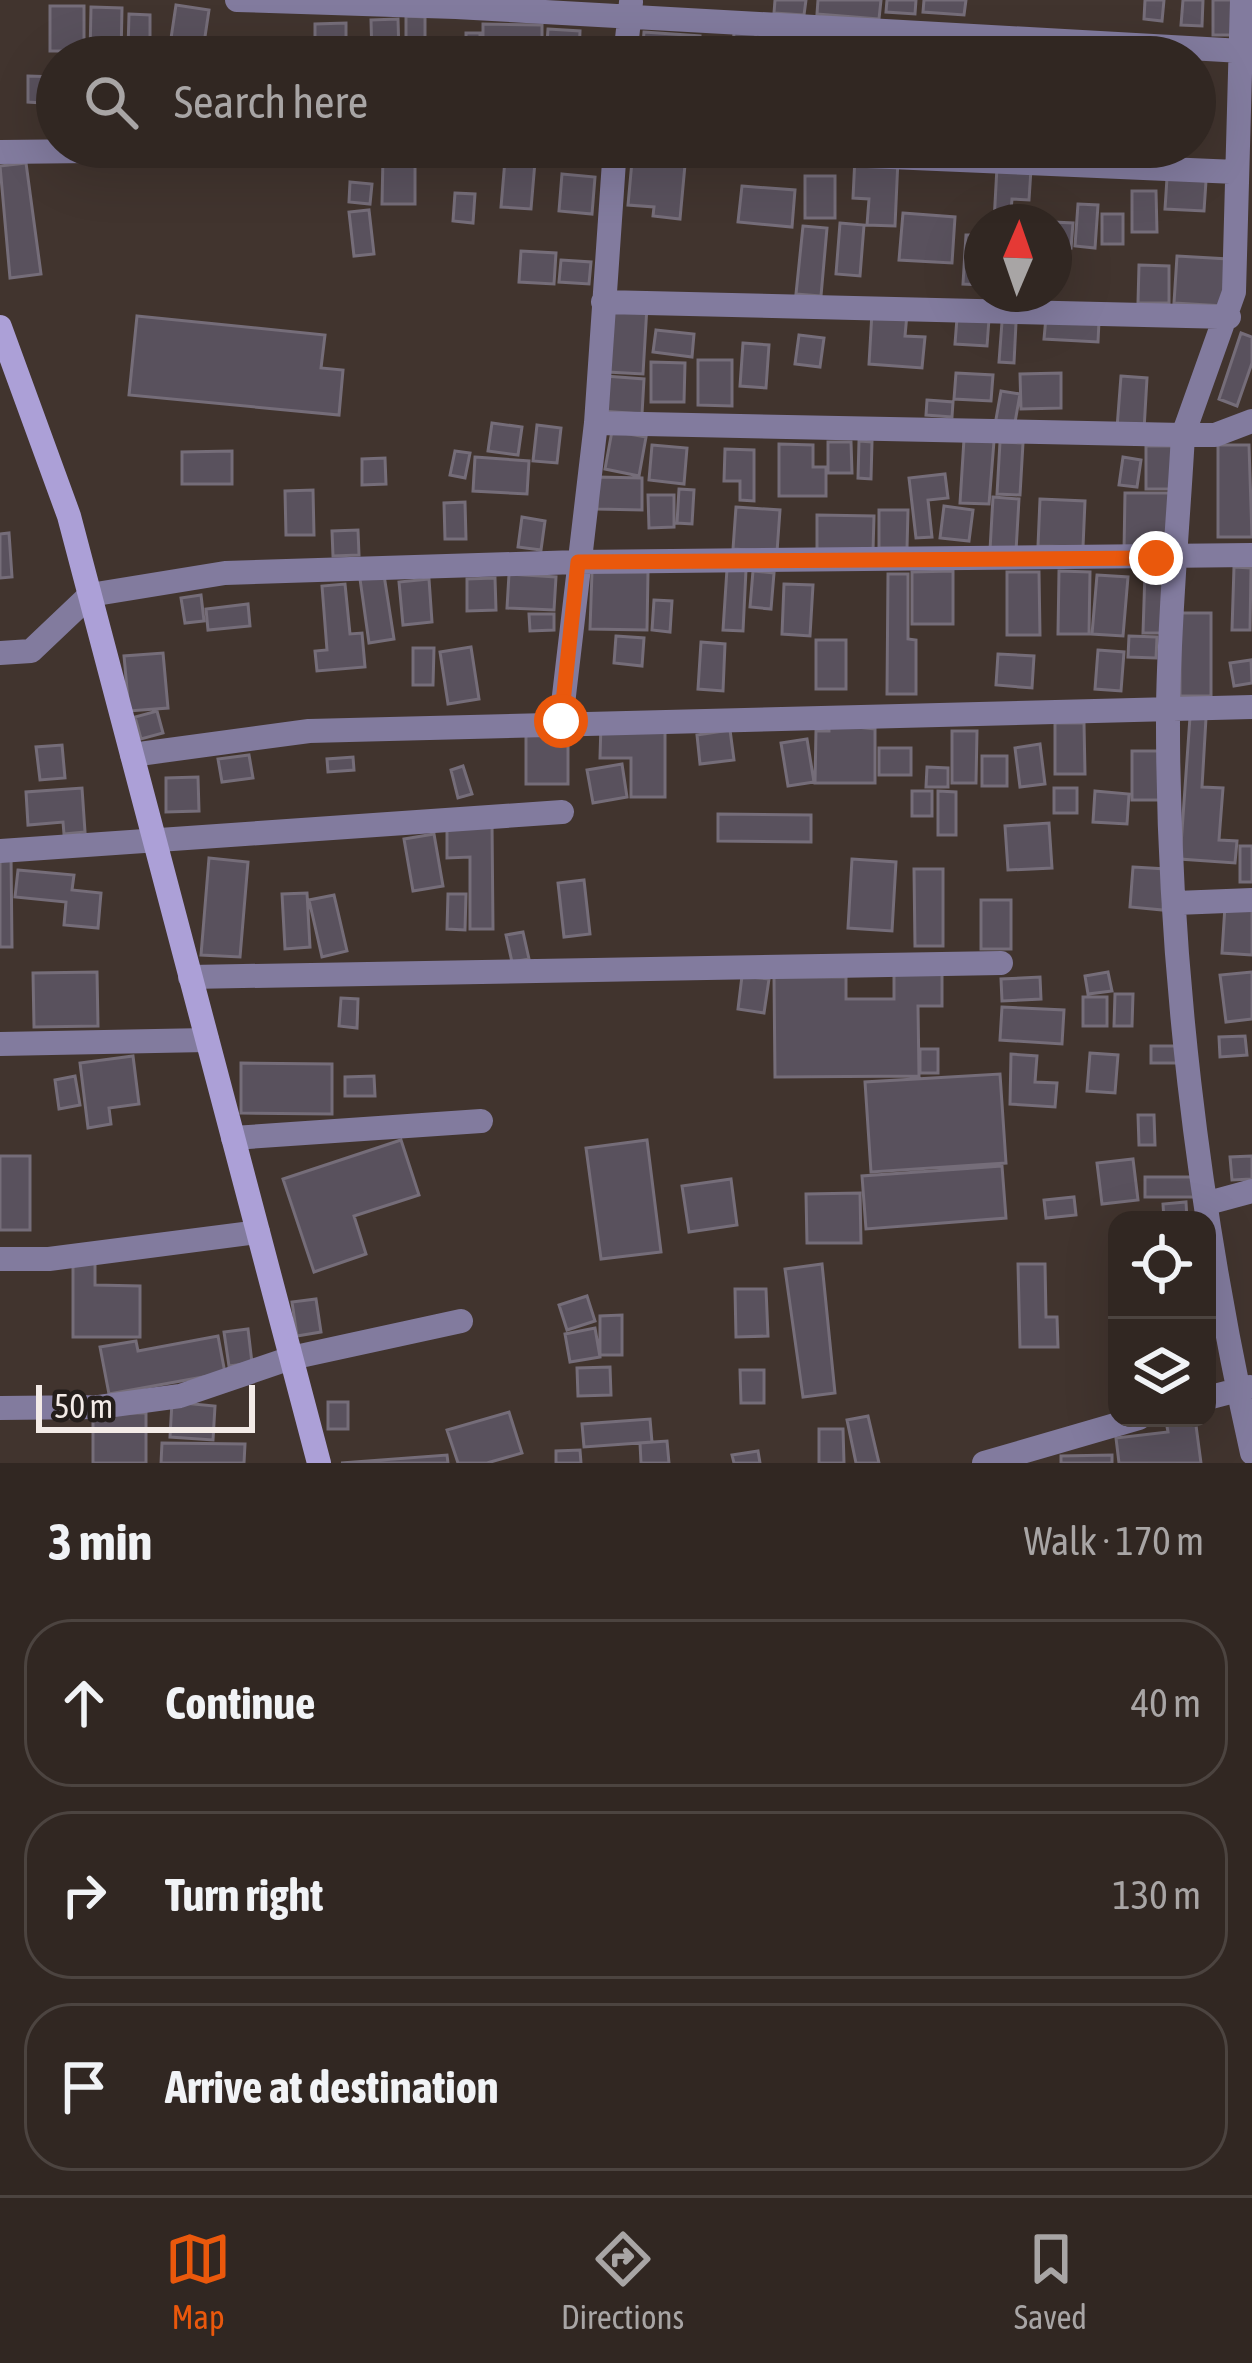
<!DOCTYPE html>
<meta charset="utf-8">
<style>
body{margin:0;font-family:"Asap Condensed",sans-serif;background:#3d332f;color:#f1f3f6}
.controls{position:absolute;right:36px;bottom:36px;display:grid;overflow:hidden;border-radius:24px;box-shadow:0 12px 48px #0002}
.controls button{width:108px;height:108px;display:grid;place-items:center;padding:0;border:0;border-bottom:3px solid #4c4440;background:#312722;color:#f1f3f6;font:60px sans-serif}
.compass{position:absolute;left:964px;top:204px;width:108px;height:108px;border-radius:50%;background:#312722;box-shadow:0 12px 48px #0002;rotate:2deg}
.scale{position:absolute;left:36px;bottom:30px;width:219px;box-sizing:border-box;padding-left:12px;border:6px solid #f3ebe7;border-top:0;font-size:33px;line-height:42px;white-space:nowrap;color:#f3ebe7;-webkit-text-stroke:9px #241e1b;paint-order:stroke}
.stop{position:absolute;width:36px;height:36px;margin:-27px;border:9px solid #ea580c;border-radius:50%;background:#fff}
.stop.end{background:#ea580c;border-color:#fff;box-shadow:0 3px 12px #0008}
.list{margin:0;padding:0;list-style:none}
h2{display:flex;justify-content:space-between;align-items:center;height:156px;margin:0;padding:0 48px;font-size:51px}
h2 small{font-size:39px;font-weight:400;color:#a8a5a5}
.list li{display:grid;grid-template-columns:78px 1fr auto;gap:36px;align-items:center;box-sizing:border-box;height:168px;margin:0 24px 24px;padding:0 24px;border:3px solid #4c4440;border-radius:48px}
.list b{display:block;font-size:45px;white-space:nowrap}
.list em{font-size:39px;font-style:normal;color:#a8a5a5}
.icon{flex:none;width:66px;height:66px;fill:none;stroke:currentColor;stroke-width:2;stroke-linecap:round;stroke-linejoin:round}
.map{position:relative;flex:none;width:1252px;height:1463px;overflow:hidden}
.search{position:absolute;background:#312722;box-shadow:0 12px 48px #0002;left:36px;right:36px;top:36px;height:132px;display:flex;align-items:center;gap:30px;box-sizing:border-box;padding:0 42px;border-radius:66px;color:#a8a5a5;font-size:45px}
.sheet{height:732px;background:#312722}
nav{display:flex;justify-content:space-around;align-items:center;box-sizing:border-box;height:168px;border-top:3px solid #4c4440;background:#312722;font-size:33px;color:#a8a5a5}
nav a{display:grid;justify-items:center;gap:6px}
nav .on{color:#ea580c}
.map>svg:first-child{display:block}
.building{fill:#59515d;stroke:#756d79;stroke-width:3}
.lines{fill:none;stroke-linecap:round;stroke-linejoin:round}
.minor{stroke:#827b9e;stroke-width:24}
.secondary{stroke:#aca0d7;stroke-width:24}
.route{stroke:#ea580c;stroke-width:15}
</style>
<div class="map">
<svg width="1252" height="1463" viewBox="0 0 1252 1463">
<rect width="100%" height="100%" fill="#41342e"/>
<path class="building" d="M775,0H806L804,15L774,13Z
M818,0H881L879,19L817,14Z
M887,0H916L915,14L886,12Z
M924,0H966L964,15L923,12Z
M1145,0H1164L1162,21L1144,19Z
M1183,0H1203L1202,26L1181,25Z
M1213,0H1238V35H1213Z
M176,5L209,10L203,50L170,45Z
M50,6H84V51H50Z
M91,7L122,8L121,56L90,55Z
M129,14L150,15V49H128Z
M406,16L425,17V57H406Z
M398,19L399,54L372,57L371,20Z
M346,23V57H315V24Z
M483,24L542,25V57H483Z
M548,29L580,31L579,57H546Z
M734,31L756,32L754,57H733Z
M644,32L700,36L699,57H642Z
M466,33H480V57H466Z
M808,40H824V57H777V52L808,53Z
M28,76L57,77V104L28,102Z
M506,148L536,150L531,209L501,207Z
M633,150L686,154L680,219L653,216L654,207L628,205Z
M383,157H415V204H382Z
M855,157L898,159L895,226L867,225L869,199L853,198Z
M26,163L41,274L10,278L0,166Z
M997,167L1031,169L1029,200L1012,199L1010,222H994Z
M562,174L595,177L592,214L559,211Z
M805,176H835V218H805Z
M1167,178L1206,181L1204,211L1165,209Z
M350,182L372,184L370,204L349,202Z
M742,186L795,190L792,227L738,222Z
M1132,191H1156L1157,232H1132Z
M455,193L475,194L473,223L453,221Z
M1078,204L1098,205L1095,248L1075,246Z
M369,210L374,254L354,256L349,212Z
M903,213L955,217L952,263L899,260Z
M1102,214H1123V244H1102Z
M1053,222L1073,223L1071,248L1054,246Z
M840,223L864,225L860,276L836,274Z
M803,226L827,228L821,296L796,294Z
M966,235H982V285L963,284Z
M521,251L556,253L554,284L519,282Z
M1177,256L1228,259L1225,306L1174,303Z
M561,260L591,262L589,284L559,282Z
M1139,265L1169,266V303H1138Z
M612,304L647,306L643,374L608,372Z
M872,312L907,314L905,336L925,337L922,368L869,364Z
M137,316L325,335L321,368L343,370L339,415L129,395Z
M1046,317L1099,321L1098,342L1044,339Z
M957,318L989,319L987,346L955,344Z
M1002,322L1016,323L1014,363L999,362Z
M656,330L694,334L692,357L653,352Z
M1241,333L1252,337V363L1237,406L1219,399Z
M799,335L824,338L820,367L795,364Z
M743,343L769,345L766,388L740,386Z
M698,360H732V406L698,405Z
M651,362L685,363L684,402H651Z
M956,373L993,375L991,401L954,399Z
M1061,373V408L1021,409L1020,374Z
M605,376L644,379L642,414L602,411Z
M1121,376L1147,378L1144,430L1117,428Z
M1001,391L1020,394L1014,428L995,425Z
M927,400L953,402L952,417L926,415Z
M492,423L522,427L518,455L488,451Z
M537,425L561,428L557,463L533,461Z
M612,431L646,437L639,476L605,469Z
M964,439L994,441L989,504L960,503Z
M859,441L872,442L871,479L858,478Z
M828,442H851L852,473H828Z
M1000,442L1023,443L1020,495L997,494Z
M779,444L813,445V467H826V496H779Z
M652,445L687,448L684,484L649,480Z
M1218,445H1249L1252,537H1218Z
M1146,446H1174V489H1146Z
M725,449L754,450V501L740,500V481H724Z
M232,451V484H182V452Z
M455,451L470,453L465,478L450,475Z
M475,457L529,461L527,494L473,491Z
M1123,457L1141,460L1137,487L1119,485Z
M385,458L386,484L362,485V459Z
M945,474L948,498L928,500L932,537L916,538L909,478Z
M597,477L642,478V510L597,509Z
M679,489L694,490L692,524L677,523Z
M313,490L314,535H286L285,491Z
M1125,493H1171L1170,551H1124Z
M648,495H674V527L649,528Z
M993,497L1019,499L1016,551L990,550Z
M1040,499L1085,501L1083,547L1038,546Z
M465,502L466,539H445L444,503Z
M944,506L973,510L969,541L940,538Z
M736,507L780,510L777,552L733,549Z
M879,510H908L907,548H879Z
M817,515L874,516L873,551L817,550Z
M522,517L545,521L541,550L518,547Z
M358,530L359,555L333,556L332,531Z
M9,533L12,577L0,578V534Z
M1234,567L1251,568L1250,630H1232Z
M727,569L746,570L743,631L723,630Z
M753,571L774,573L771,609L750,607Z
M953,571V624H912V572Z
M1059,571L1090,572L1089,634H1058Z
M592,572H648L647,630L590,629Z
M1007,572H1039L1040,635H1007Z
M1145,572L1166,573L1163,633H1143Z
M509,574L556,577L554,610L507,608Z
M888,574H908V639L916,640V694H887Z
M384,575L394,639L369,643L360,579Z
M1097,575L1128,577L1123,636L1092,634Z
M495,578L496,610L467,611V579Z
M429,579L432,622L403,625L399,582Z
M345,584L350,634L362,633L365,667L317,671L315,651L327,650L322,586Z
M784,584L813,585L810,636L782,634Z
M201,595L204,621L185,623L181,598Z
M654,600L672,601L670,632L652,630Z
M248,604L250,626L208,630L206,609Z
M1180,613H1211V696H1180Z
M529,614H554V630L530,631Z
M616,636L644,638L642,666L614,663Z
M1129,636L1157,637L1156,658L1128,657Z
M816,640H846V689H816Z
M701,642L725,644L723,691L698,689Z
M471,647L479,699L448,704L440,652Z
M413,648H434L433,685H413Z
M1098,650L1124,652L1121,691L1095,689Z
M163,653L168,708L129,711L124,656Z
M998,654L1034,656L1032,688L996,685Z
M1251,660L1252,683L1234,686L1230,663Z
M157,711L163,733L141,739L135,717Z
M1190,717L1206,718L1202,787L1223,788L1219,840L1237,841L1235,863L1180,859Z
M1055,723H1084L1085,774H1055Z
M601,724H665V797H631V758H600Z
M829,724L875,729V783H815L816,731H829Z
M730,730L734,760L700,764L697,735Z
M952,731H977L976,783H952Z
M526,734H568V784H526Z
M807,739L814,782L788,786L781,743Z
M1040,744L1045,784L1020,787L1015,748Z
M62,745L65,778L40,780L36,747Z
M879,748H911V775H879Z
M1132,751H1162L1161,800H1132Z
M249,755L253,778L222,782L218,759Z
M982,756H1007V786H982Z
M353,757L354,770L328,772L327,759Z
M622,764L627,797L593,803L587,770Z
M463,766L472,794L458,798L451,770Z
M927,767L948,768V787H926Z
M198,777L199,811L166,812V778Z
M82,788L85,832L64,834L63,822L28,825L26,792Z
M1054,788H1077V813H1054Z
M912,791H932V816H912Z
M938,791L956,792V835H938Z
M1095,791L1129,794L1127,824L1093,822Z
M718,814L811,815V842L718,841Z
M447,822L492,823L493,929H470V857L447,858Z
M1049,823L1052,868L1008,870L1005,826Z
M434,834L443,886L413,891L404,839Z
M1240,846H1252V882H1240Z
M11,855L12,947H0V856Z
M209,858L248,862L240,957L201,955Z
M852,859L896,862L892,931L848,928Z
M1133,867L1166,869L1163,910L1130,907Z
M914,869H943V946H915Z
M18,870L74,875L72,890L101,893L98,928L64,925L66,902L15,897Z
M584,880L590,934L564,937L558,883Z
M307,893L310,947L285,949L282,894Z
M448,894H466L465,930L447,929Z
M334,895L347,951L322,957L309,900Z
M981,900H1011V949H981Z
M1225,906L1252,909V955L1222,953Z
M523,932L529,959L512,962L506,935Z
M942,968V1006H918L919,1076L775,1077L774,977H846V999H894V969Z
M97,972L98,1026L34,1027L33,973Z
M1108,972L1112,991L1088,994L1085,976Z
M1252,972V1019L1226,1022L1220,975Z
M742,976L769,979L764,1013L738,1009Z
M1040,977L1041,999L1002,1001L1001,979Z
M1115,994H1133L1132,1026H1114Z
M1083,997H1107V1026H1083Z
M341,998L358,999L357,1028L339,1026Z
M1002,1007L1064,1010L1062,1044L1000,1040Z
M1245,1036L1247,1055L1220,1057L1219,1037Z
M1151,1046H1177V1063H1151Z
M920,1049H938V1073H920Z
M1090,1053L1118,1055L1115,1093L1087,1091Z
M1011,1054L1037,1056L1035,1082L1057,1083L1055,1107L1010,1104Z
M133,1056L139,1104L109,1108L111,1124L88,1128L80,1063Z
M241,1063L332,1064V1114L241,1113Z
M1000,1074L1006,1163L871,1172L865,1082Z
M75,1076L80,1105L59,1109L55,1080Z
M374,1076L375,1096H345V1077Z
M1138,1115H1154L1155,1145H1139Z
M401,1140L419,1195L354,1216L366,1254L314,1272L283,1179Z
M647,1140L661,1252L601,1259L586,1148Z
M0,1156H30V1230H0Z
M1252,1156V1179L1232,1180L1230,1157Z
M1133,1159L1138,1200L1102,1204L1097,1163Z
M1002,1166L1006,1218L866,1229L862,1176Z
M1145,1177H1198V1197H1145Z
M731,1179L737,1225L689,1232L682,1186Z
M860,1193L861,1243H807L806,1194Z
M1074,1197L1076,1215L1046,1218L1044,1200Z
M1186,1202L1187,1220H1164L1163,1204Z
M73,1263H95V1285L140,1286V1337H73Z
M822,1264L835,1393L803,1397L785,1269Z
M1018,1264H1045L1046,1317H1057L1058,1347H1020Z
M735,1289H766L768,1336L736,1337Z
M587,1296L595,1321L567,1330L559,1305Z
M316,1299L321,1332L297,1336L292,1302Z
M622,1315V1355H600V1316Z
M595,1328L600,1357L570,1362L565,1334Z
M248,1329L252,1363L229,1366L224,1332Z
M218,1336L225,1373L109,1394L100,1347L136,1341L138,1351Z
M610,1367L611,1395L578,1396L577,1368Z
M740,1370H764V1403H741Z
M172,1402L215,1406L213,1440L170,1437Z
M328,1402H348V1429H328Z
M509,1412L522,1453L487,1463H458L447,1430Z
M93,1413H146V1463H93Z
M868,1416L879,1463H856L847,1420Z
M1195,1418L1201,1463H1119L1116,1438L1168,1432L1166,1421Z
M650,1419L652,1442L584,1447L582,1424Z
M819,1429H843L844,1463H819Z
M667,1441L669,1463H641L640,1443Z
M162,1443L245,1444L244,1463H161Z
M580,1450L581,1463H556V1451Z
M758,1451L760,1463H734L732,1455Z
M447,1455L448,1463H341Z
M1112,1455V1463H1061V1456Z"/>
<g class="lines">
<path class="minor" d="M237,0L456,7L457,0
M1242,0L1234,292L1183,435H1215L1252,421
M456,7L1242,51
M625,57L631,2
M658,147L1236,172
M0,152L454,147
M603,302L1229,317
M596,423L1183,435C1178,526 1169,618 1168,709C1167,956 1198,1212 1252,1453
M0,653L31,651L90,595L225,573L578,562L1252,555
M561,721L596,423L615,147
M132,755L309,731L1252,707
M0,851L562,812
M1176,903L1252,900
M190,977L1001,963
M0,1044L207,1040
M233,1138L481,1121
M1208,1203L1252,1191
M0,1259H49L258,1232
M1207,1398L1250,1387
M0,1408L99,1407L180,1396L291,1358L461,1321
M984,1463L1139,1418"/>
<path class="secondary" d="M0,327L69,516L319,1463"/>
</g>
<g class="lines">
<path class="route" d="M561,721L578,562L1156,558"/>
</g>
</svg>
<div class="controls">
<button><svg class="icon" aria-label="locate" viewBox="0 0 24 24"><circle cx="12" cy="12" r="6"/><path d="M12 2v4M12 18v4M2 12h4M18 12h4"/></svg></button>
<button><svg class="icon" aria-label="layers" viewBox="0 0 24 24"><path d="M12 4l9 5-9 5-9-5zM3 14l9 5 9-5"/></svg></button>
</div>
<svg class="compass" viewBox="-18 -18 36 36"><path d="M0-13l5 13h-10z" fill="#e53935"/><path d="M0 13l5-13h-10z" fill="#a8a5a5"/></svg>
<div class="scale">50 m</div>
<div class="stop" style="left:561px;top:721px"></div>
<div class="stop end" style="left:1156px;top:558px"></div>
<div class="search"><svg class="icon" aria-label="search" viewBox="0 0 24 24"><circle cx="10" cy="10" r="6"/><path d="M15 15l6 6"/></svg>Search here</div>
</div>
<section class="sheet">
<h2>3 min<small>Walk · 170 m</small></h2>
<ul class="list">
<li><svg class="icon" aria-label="ahead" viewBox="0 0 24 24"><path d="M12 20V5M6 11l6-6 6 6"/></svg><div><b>Continue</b></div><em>40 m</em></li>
<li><svg class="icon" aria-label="right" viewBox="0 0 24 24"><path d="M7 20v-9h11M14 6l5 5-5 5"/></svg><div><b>Turn right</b></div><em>130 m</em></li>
<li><svg class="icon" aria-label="arrive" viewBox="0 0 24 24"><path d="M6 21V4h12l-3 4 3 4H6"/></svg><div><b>Arrive at destination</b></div></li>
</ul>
</section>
<nav>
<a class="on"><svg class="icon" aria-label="map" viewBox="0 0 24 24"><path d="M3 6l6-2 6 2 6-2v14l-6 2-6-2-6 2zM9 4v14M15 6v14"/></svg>Map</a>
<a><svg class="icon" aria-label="directions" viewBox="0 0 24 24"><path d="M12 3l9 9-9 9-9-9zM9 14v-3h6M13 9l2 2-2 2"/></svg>Directions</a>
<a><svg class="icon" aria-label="saved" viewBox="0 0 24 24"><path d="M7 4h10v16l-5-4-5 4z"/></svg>Saved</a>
</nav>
